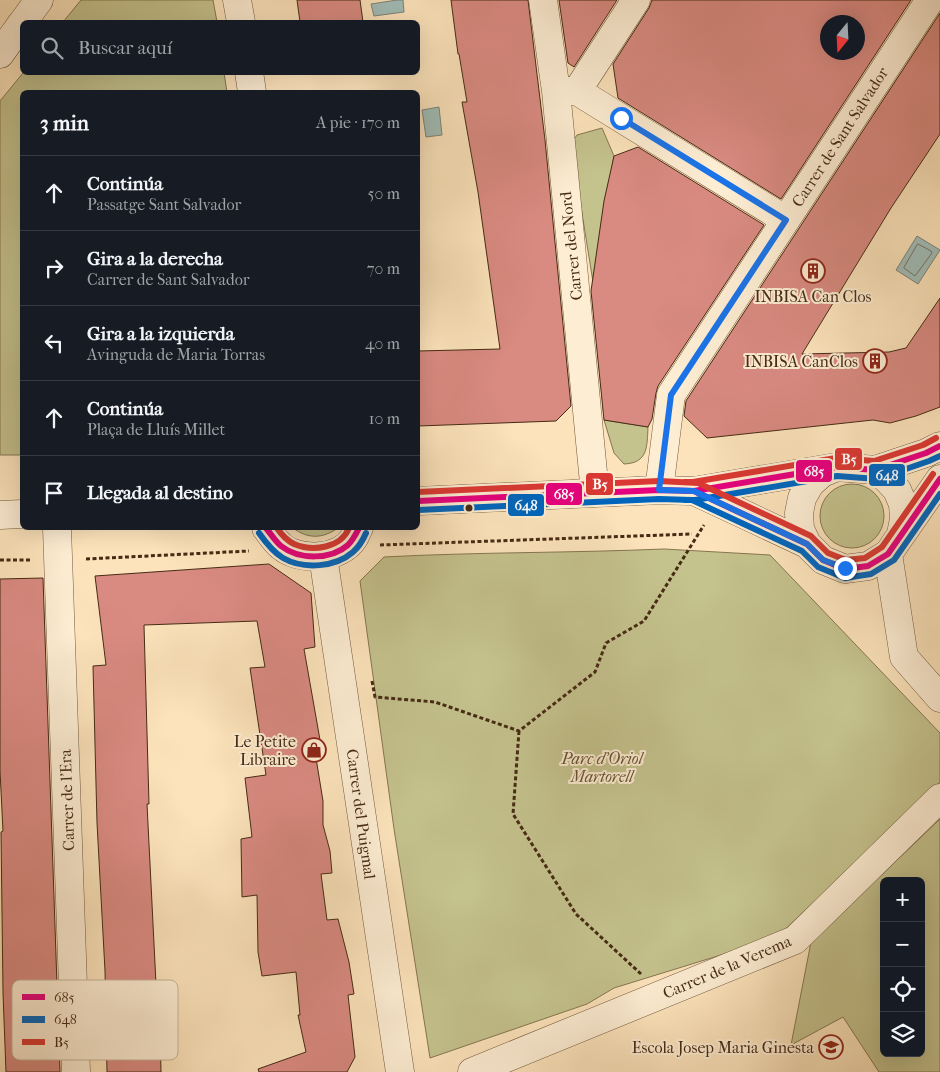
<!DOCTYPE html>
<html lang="es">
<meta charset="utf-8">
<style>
body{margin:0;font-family:"IM FELL French Canon",serif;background:#20242c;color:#f1f3f6}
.controls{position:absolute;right:15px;bottom:15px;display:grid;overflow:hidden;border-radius:8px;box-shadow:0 5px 20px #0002}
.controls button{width:45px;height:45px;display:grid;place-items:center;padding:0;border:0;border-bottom:1px solid #363941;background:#171b24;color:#f1f3f6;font:25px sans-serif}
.compass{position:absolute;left:820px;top:15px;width:45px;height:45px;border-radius:50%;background:#171b24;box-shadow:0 5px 20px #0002;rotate:198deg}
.stop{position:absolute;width:15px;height:15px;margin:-11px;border:4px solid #1a73e8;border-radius:50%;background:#fff}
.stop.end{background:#1a73e8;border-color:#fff;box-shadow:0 1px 5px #0008}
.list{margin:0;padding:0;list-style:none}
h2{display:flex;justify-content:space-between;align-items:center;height:65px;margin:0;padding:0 20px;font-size:21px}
h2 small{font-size:16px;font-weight:400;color:#9ea1a6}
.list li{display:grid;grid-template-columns:32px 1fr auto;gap:15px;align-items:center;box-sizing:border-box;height:75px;padding:0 20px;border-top:1px solid #363941}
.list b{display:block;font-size:19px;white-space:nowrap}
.list p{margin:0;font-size:16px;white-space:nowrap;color:#9ea1a6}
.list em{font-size:16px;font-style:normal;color:#9ea1a6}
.icon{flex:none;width:28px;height:28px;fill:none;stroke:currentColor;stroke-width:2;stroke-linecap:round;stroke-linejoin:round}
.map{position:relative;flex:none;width:940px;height:1072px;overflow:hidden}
.search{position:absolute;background:#171b24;box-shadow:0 5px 20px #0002;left:20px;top:20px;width:400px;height:55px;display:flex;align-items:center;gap:12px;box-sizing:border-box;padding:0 18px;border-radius:8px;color:#9ea1a6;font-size:19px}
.panel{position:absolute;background:#171b24;box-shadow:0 5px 20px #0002;left:20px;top:90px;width:400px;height:440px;border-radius:8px}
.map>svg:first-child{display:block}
.green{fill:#c4c28d;stroke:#857650;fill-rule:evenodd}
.water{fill:#a1bdb8;stroke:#7d8376}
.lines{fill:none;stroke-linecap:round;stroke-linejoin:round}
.shore{stroke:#747466;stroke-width:1}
.building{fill:#d98a81;stroke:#462b14;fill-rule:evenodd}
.street-casing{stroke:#74593e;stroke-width:29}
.path{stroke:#462b14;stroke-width:3;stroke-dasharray:4 2.5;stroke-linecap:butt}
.street{stroke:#fdedd3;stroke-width:28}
.bus-1-casing{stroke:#fdedd3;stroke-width:10}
.bus-2-casing{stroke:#fdedd3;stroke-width:10}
.bus-3-casing{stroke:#fdedd3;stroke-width:10}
.bus-1{stroke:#e5007d;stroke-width:6}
.bus-2{stroke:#0065bd;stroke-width:6}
.bus-3{stroke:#da3832;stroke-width:6}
.route{stroke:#1a73e8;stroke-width:6}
.bus-dot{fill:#462b14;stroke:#fdedd3;stroke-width:2}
.labels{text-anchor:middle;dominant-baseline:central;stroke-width:4;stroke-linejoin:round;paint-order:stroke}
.street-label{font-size:16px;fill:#462b14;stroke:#fdedd3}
.poi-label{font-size:16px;fill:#462b14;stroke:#fdedd3;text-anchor:end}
.park-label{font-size:16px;font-style:italic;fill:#665132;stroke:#fdedd3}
.key{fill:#fdedd3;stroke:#c6b39a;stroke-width:1}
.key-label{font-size:14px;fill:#462b14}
.line-badge{stroke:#fdedd3;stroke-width:2}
.badge-label{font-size:14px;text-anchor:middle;font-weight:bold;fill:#fff}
</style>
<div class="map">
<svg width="940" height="1072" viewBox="0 0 940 1072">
<rect width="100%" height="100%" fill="#fce3bb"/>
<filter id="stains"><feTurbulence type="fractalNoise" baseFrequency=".004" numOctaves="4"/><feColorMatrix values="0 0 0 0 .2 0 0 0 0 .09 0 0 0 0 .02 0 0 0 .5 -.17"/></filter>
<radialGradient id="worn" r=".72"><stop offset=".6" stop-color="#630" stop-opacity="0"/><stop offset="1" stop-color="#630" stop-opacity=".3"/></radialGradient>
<path class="green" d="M81,0H213L217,22H63Z
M23,73H224L227,92H22V455H0V101Z
M602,128L614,156L593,282L571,144L577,135Z
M604,420L648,427C647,447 648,463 624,464L614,453Z
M820 516a32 32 0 1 1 64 0a32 32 0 1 1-64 0Z
M293,528H338C322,539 308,539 293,528Z
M664,549L770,555L940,733V782L776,938L614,988L587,1004L430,1058L394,829L360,581L384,557C477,552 571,553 664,549Z
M940,819V1072H879L843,1017L791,1045L811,942ZM884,881H921V1053H884Z"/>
<path class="water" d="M397,0H403L404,12L374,16L371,4Z
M439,107L442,135L426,137L422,110Z
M917,236L940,250L918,284L896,270Z"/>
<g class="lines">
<path class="shore" d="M918,244L931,251L932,253L915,276L904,268Z"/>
</g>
<path class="building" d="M297,0H360L363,22H300Z
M451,0H528L545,140L571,406L556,421L418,426V351L500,349L478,192L462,102H467L459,54H458Z
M559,0H617L574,67L568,63Z
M652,0H911L781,199L618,98L613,64L649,8ZM828,22H858V52H828Z
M940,13V134L891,208L802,354L889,352L906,348L940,298V407L916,416L890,423L873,420L707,438L684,416L686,401Z
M638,147L764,225L658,386L656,393L652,419L648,427L604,420L591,291L604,201L614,156Z
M269,564L311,593L315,647L304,649L323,757L316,758L323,801V825L330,851L332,873L321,874L327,920L338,919L349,962L354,994L348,995L355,1057L347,1072H259L258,1069L306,1052L298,1015H300L296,972L262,976L258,952L257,895L242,897L241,839L252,837L245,778L266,775L250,668L265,667L257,621L144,625L149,804H147L156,984H159L161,1072H107L105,971L97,823L93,666L106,665L95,576Z
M43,578L60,1072H6L3,993L1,832L3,831L0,771V579Z"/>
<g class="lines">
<g class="street-casing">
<path id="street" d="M237,0L241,22
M543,0L556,91L595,493
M23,22L39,0
M0,54L22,23
M249,72L252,92
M556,91H577L786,220
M577,91L636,0
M875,470L926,453L940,446
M659,490L671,395L930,0
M694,491L807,544
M418,501L659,490L694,491L837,467
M0,515L22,514
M57,528L76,1072
M266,528C270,533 275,541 281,546C299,562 340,560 354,538C356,535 357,531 359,528
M901,534L904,519L903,504L897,490L887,479L875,470L837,467L822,473L810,484L802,498L799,513L800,529L807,544L823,560L845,569L868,566L888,554L940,479
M888,554L904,657L940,698
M323,556L400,1072
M472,1072L795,940L940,798"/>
</g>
<path class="path" d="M380,545L692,534
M86,559L249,551
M0,560H32
M372,681L375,697L435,702L519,731L595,672L606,643L644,621L704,525
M519,731L513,814L576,914L641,974"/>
<use href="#street" class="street"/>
<g class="bus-1-casing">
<path id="bus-1" d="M684,491H694L837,467L875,470L926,453L940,446
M418,501L659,490L694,491L807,544L823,560L845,569L868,566L888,554L940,479
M266,528C271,534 275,541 281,546C299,560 331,560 348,545C353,540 356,534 359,528"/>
</g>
<g class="bus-2-casing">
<path id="bus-2" d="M684,500H695L837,476L877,479L929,461L940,456
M418,510L659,499L692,500L802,551L818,567L845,578L871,574L894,560L940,494
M259,533C266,543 273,552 283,558C304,570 336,567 353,552C360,546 363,540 366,533"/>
</g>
<g class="bus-3-casing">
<path id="bus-3" d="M684,482H693L836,458L874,461L923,445L936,438
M418,492L659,481L698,483L811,536L828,553L846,560L865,558L882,547L933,474
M277,528C281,534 286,540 294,544C313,552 341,548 349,528"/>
</g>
<use href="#bus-1" class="bus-1"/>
<use href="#bus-2" class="bus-2"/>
<use href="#bus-3" class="bus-3"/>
</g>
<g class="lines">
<path class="route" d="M621,118L786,220L671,395L659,490L694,491L807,544L823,560L845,568"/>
</g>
<defs>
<g id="building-ring" transform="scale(1.25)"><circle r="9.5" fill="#fdedd3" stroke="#8f2418" stroke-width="1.5"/><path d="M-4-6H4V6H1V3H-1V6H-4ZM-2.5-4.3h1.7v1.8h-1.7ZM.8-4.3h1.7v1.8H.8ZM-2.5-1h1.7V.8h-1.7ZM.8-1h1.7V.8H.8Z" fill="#8f2418"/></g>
<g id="shop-ring" transform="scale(1.25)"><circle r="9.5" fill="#fdedd3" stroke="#8f2418" stroke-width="1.5"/><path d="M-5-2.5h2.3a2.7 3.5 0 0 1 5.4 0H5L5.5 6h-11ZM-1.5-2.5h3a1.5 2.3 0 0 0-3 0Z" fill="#8f2418"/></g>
<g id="school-ring" transform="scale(1.25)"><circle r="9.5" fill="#fdedd3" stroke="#8f2418" stroke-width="1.5"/><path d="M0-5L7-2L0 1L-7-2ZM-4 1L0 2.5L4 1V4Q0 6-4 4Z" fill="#8f2418"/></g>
</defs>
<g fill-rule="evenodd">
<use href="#building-ring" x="813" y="271"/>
<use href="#building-ring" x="875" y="361"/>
<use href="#shop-ring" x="314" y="750"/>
<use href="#school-ring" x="831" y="1047"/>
</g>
<circle class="bus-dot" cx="469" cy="508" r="4.5"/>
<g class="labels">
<g class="street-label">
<text transform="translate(840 137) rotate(-57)">Carrer de Sant Salvador</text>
<text transform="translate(571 246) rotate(-96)">Carrer del Nord</text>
<text transform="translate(67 800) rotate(-92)">Carrer de l'Era</text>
<text transform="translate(361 814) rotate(82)">Carrer del Puigmal</text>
<text transform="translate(727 967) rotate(-23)">Carrer de la Verema</text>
</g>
<g class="poi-label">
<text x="813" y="296" text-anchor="middle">INBISA Can Clos</text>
<text x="858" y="361">INBISA CanClos</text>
<text x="296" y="741">Le Petite<tspan x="296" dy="18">Libraire</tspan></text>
<text x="814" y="1047">Escola Josep Maria Ginesta</text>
</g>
<g class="park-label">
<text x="602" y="758">Parc d'Oriol<tspan x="602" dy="18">Martorell</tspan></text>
</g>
</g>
<rect x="12" y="980" width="166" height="80" rx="8" class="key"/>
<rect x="22" y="994" width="23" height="6" fill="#e5007d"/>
<rect x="22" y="1016" width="23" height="7" fill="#0065bd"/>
<rect x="22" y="1039" width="23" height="6" fill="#da3832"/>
<g class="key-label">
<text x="54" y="1002">685</text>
<text x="54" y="1024">648</text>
<text x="54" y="1047">B5</text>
</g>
<g class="line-badge">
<rect x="834" y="447" width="29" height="24" rx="5" fill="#da3832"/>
<rect x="795" y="459" width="38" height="24" rx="5" fill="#e5007d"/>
<rect x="868" y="463" width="38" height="24" rx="5" fill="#0065bd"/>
<rect x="585" y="472" width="29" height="24" rx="5" fill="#da3832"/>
<rect x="545" y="482" width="38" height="24" rx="5" fill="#e5007d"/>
<rect x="507" y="493" width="38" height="24" rx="5" fill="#0065bd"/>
</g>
<g class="badge-label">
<text x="849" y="464">B5</text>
<text x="814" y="476">685</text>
<text x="887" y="480">648</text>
<text x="600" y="489">B5</text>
<text x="564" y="499">685</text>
<text x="526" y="510">648</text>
</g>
<rect width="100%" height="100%" filter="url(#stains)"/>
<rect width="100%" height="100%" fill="url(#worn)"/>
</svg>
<div class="controls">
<button>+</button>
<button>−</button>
<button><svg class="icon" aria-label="locate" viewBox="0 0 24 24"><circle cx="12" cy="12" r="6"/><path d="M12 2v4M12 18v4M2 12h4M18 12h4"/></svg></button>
<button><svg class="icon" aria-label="layers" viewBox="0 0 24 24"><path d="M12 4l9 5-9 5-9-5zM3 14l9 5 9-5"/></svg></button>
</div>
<svg class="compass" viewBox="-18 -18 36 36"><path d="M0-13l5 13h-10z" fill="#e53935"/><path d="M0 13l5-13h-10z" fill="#9ea1a6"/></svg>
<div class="stop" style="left:621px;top:118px"></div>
<div class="stop end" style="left:845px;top:568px"></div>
<div class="search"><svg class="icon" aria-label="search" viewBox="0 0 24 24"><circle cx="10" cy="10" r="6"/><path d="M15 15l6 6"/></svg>Buscar aquí</div>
<section class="panel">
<h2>3 min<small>A pie · 170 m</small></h2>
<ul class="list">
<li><svg class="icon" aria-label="ahead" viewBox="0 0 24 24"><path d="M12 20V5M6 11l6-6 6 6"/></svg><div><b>Continúa</b><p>Passatge Sant Salvador</p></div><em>50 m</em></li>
<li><svg class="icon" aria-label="right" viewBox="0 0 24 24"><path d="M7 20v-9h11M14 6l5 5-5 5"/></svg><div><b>Gira a la derecha</b><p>Carrer de Sant Salvador</p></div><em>70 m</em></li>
<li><svg class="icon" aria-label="left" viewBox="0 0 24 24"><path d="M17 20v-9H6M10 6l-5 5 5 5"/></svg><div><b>Gira a la izquierda</b><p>Avinguda de Maria Torras</p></div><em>40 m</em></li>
<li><svg class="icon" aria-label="ahead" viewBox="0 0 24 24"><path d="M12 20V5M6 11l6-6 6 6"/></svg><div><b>Continúa</b><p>Plaça de Lluís Millet</p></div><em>10 m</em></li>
<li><svg class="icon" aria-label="arrive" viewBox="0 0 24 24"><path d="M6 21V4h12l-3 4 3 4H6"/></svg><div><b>Llegada al destino</b></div></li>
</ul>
</section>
</div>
